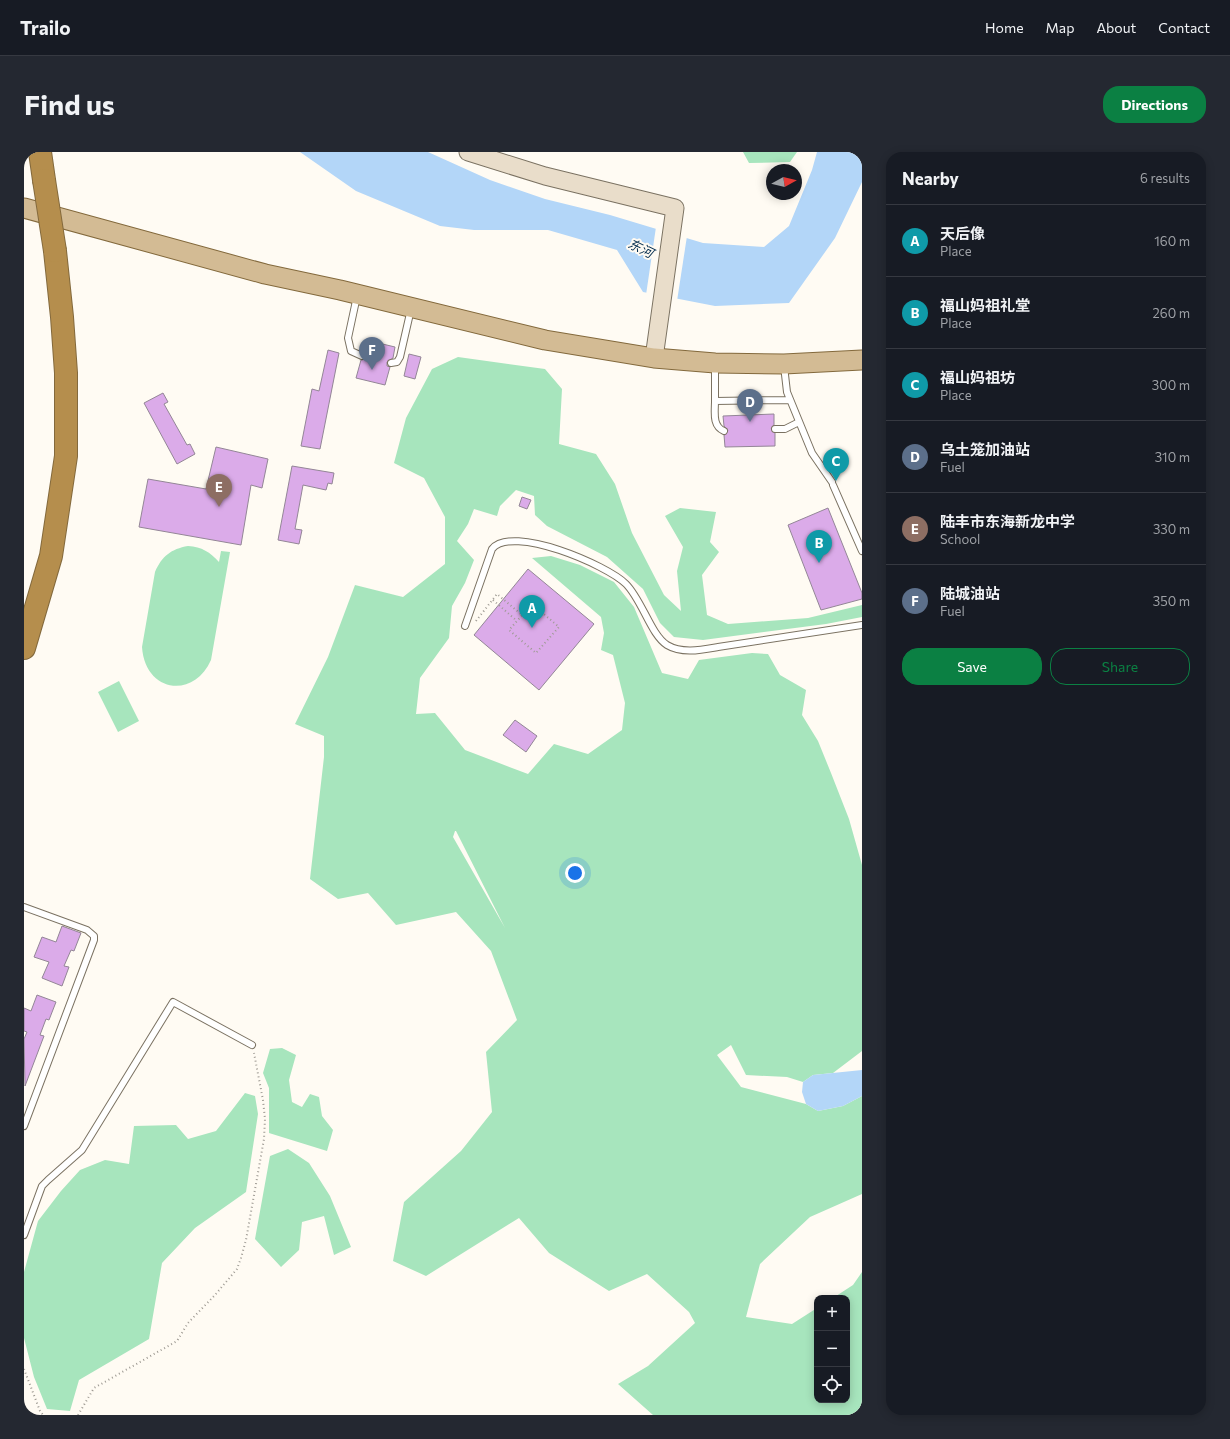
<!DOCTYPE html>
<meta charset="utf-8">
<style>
body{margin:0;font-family:Commissioner,"Noto Sans SC",sans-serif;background:#242831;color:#f1f3f6}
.controls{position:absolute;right:12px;bottom:12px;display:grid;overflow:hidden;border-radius:8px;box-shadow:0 2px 10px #0003}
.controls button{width:36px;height:36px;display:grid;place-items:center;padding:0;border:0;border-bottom:1px solid #363941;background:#171b24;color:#f1f3f6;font:20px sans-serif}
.compass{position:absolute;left:742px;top:12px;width:36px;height:36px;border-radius:50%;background:#171b24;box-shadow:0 2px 10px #0003;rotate:82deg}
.you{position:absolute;left:551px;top:721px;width:14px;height:14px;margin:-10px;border:3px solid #fff;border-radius:50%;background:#1a73e8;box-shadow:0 0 0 6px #1a73e833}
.badge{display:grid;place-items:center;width:26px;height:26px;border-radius:50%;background:#0b8043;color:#fff;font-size:13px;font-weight:700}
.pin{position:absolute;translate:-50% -33px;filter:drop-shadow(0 1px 2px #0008)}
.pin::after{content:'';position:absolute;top:21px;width:14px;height:12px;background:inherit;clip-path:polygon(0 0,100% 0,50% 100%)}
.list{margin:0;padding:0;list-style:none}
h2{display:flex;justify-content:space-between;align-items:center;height:52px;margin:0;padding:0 16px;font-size:17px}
h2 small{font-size:13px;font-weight:400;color:#9ea1a6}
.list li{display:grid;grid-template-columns:26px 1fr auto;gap:12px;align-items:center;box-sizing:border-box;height:72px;padding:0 16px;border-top:1px solid #363941}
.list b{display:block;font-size:15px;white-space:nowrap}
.list p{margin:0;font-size:13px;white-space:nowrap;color:#9ea1a6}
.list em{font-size:13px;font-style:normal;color:#9ea1a6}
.actions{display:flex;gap:8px;padding:12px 16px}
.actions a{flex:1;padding:9px 0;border:1px solid #0b8043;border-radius:16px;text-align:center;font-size:14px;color:#0b8043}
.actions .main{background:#0b8043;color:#fff}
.icon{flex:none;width:22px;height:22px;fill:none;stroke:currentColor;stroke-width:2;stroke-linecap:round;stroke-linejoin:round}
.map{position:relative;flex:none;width:838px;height:1263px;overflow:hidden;border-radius:16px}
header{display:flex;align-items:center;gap:24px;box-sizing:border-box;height:56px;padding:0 20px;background:#171b24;border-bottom:1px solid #363941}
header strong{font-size:19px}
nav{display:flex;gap:22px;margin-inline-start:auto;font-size:14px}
.intro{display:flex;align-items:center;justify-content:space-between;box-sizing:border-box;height:96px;padding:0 24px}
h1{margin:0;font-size:28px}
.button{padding:10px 18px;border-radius:16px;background:#0b8043;color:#fff;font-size:14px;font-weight:700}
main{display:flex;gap:24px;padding:0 24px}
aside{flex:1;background:#171b24;border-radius:16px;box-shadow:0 2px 10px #0003}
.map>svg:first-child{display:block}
.green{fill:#a7e5bd;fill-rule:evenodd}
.water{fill:#b3d6f8}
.pier{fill:#fffbf3}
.building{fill:#dbabe9;stroke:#938696}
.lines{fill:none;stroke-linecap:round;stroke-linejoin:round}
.lane-casing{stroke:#7b7262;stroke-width:8}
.secondary-casing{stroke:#7b7262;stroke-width:19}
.primary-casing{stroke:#83693c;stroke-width:21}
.highway-casing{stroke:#83693c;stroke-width:24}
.path{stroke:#9e9a93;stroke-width:2;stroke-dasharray:1 3;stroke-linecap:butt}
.lane{stroke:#fff;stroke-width:6}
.secondary{stroke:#e9ddca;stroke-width:17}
.primary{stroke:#d3bb94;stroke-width:19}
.highway{stroke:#b58e4d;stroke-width:22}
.highway-bridge-casing{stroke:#83693c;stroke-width:24;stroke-linecap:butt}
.highway-bridge{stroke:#b58e4d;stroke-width:22}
.labels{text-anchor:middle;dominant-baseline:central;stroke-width:4;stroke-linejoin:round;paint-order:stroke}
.water-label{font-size:13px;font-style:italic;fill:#002b4d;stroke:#fffbf3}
</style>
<header>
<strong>Trailo</strong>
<nav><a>Home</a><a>Map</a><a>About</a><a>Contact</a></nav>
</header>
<div class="intro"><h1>Find us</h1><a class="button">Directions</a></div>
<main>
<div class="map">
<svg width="838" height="1263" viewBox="0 0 838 1263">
<rect width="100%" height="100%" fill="#fffbf3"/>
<path class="green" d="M719,0H773L766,10L725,11Z
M434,205L521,217L538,237L535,292L572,302L591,332L608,381L640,443L657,459L653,419L659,395L641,364L656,356L692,360L686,390L695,400L678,423L683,463L704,472L784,466L838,453V465L802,472L679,488L650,485L636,471L619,437L583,405L523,374L511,363L510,344L492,338L476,354L473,364L450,357L444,372L433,389L450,408L441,431L428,454L425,486L396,526L392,562L411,561L441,598L504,622L530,592L564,602L598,578L601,551L589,503L577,498L580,481L577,465L508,406L527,404L556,413L590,430L610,455L638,521L664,527L675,508L728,501L744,502L756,523L782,538L778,563L794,589L807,621L825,667L838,713V899L809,921L789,923L779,930L763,925L722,923L707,893L693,903L717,935L782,952L794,959L819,954L838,944V1042L786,1065L736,1112L722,1165L768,1172L793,1156V1248H823V1146H809L829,1133L838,1120V1263H629L594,1232L624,1214L671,1171L665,1160L623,1122L585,1139L525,1101L495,1066L402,1124L369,1109L380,1050L437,999L468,960L462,900L493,868L467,799L432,760L372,773L344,741L314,747L286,727L300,605V584L271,572L304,505L331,433L379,445L421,412V365L400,326L370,311L382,266L408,217ZM431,679H432L481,776L429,685Z
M164,394C178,395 186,400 195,410L197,399L206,400L187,508C169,548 121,540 118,495L131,420C138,404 147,397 164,394Z
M95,529L115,569L94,580L74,540Z
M258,896L272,903L265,928L268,950L278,955L286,942L295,945L298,964L309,978L303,999L245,981V936L239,921L246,897Z
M221,941L231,944L234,962L222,1040L171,1076L138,1111L125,1187L55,1228L46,1259L23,1257L10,1225L0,1186V1120L14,1069L37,1039L56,1018L81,1008L105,1012L110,974L152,973L164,987L192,979Z
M264,997L285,1011L306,1044L327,1095L310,1103L300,1064L278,1070L275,1098L257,1115L231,1087L246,1004Z"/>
<path class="water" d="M276,0H404L466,28L521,47L586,63L679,91L740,95L765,74L788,18L793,0H838V30L811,86L765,151L691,154L619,140L593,98L524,78H450L416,74L332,39Z
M838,918V944L819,954L794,959L782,952L778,940L779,930L789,923Z"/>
<path class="pier" d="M632,75L663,84L653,149L622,143Z"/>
<path class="building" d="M342,188L371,195L369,206L363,210V214L366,215L361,233L332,226L337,208L342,205V202L339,199Z
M304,198L315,201L296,297L277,294L288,237L295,239Z
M385,202L397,205L391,227L380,224Z
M139,241L144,250L140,252L163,293L166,292L171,302L153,312L120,251Z
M750,262V273L747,277L751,281V294L701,295L700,283L704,279L700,274L699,264Z
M192,295L244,307L238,336L227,333L217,393L115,375L124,327L182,337Z
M268,314L310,321L308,332L304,331L302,338L279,333L271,377L278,378L275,392L254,388Z
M498,345L507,348L503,357L495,354Z
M804,356L838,441V447L797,458L764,373Z
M504,417L570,472L515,538L450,483Z
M491,568L513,584L502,600L479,583Z
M38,774L57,781L50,799L47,798L40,814L45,815L38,834L18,826L25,810L10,805L18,785L32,790Z
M13,843L32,850L25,868L22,867L16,883L20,884L1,934L0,887L3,880L0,879V856L7,859Z"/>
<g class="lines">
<g class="lane-casing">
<path id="lane" d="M333,144L324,186L327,199L338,204
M367,211L373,210L376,205L387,157
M691,212V249L766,248
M760,214L763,240L788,301L808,330
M691,249C691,260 688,274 700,279
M751,277H761L775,270
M809,333L838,399
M441,474L468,397C488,372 583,413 602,432C618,448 627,483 643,493C658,502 677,498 694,495L838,473
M0,755L63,778L70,784V788L0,974
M0,1083L18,1034L24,1028L58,998L149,850L228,893"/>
</g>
<g class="secondary-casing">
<path id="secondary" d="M444,0L521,24L651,56L630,206"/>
</g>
<g class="primary-casing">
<path id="primary" d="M0,56L241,122L316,138L521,188L630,206L691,211L760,212L838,208"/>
</g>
<g class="highway-casing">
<path id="highway" d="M16,0L20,28
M0,496L27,404L42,304V221L38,165L31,99"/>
</g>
<path class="path" d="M469,448L493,469
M508,452L535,475L512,501L485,478Z
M452,469L473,442L498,463
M0,1217L16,1259L19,1263
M54,1263L70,1236L153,1189L164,1171L191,1143L213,1117L217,1106L222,1088L240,987L241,967L239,948L230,901"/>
<use href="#lane" class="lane"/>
<use href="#secondary" class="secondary"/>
<use href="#primary" class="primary"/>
<use href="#highway" class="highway"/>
<g class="highway-bridge-casing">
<path id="highway-bridge" d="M20,28L31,99"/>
</g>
<use href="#highway-bridge" class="highway-bridge"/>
</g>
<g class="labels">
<g class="water-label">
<text transform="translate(617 96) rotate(26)">东河</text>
</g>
</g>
</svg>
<div class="controls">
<button>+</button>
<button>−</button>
<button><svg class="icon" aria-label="locate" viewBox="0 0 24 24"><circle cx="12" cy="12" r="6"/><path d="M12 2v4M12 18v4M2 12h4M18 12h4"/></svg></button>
</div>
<svg class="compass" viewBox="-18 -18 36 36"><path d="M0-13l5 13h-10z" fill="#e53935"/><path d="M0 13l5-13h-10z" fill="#9ea1a6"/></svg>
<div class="you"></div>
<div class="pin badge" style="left:508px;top:476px;background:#0f9aa8">A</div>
<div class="pin badge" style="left:795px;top:411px;background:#0f9aa8">B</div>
<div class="pin badge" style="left:812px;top:329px;background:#0f9aa8">C</div>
<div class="pin badge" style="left:726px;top:270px;background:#5c6f8a">D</div>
<div class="pin badge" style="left:195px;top:355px;background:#8d6e63">E</div>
<div class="pin badge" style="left:348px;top:218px;background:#5c6f8a">F</div>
</div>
<aside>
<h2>Nearby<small>6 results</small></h2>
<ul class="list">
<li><span class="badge" style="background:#0f9aa8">A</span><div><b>天后像</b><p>Place</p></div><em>160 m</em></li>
<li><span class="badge" style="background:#0f9aa8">B</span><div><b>福山妈祖礼堂</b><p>Place</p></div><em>260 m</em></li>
<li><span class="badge" style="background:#0f9aa8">C</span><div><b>福山妈祖坊</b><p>Place</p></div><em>300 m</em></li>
<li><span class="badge" style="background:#5c6f8a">D</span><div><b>乌土笼加油站</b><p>Fuel</p></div><em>310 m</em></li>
<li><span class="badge" style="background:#8d6e63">E</span><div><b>陆丰市东海新龙中学</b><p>School</p></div><em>330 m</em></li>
<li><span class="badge" style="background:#5c6f8a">F</span><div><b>陆城油站</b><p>Fuel</p></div><em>350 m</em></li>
</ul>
<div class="actions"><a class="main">Save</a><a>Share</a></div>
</aside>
</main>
